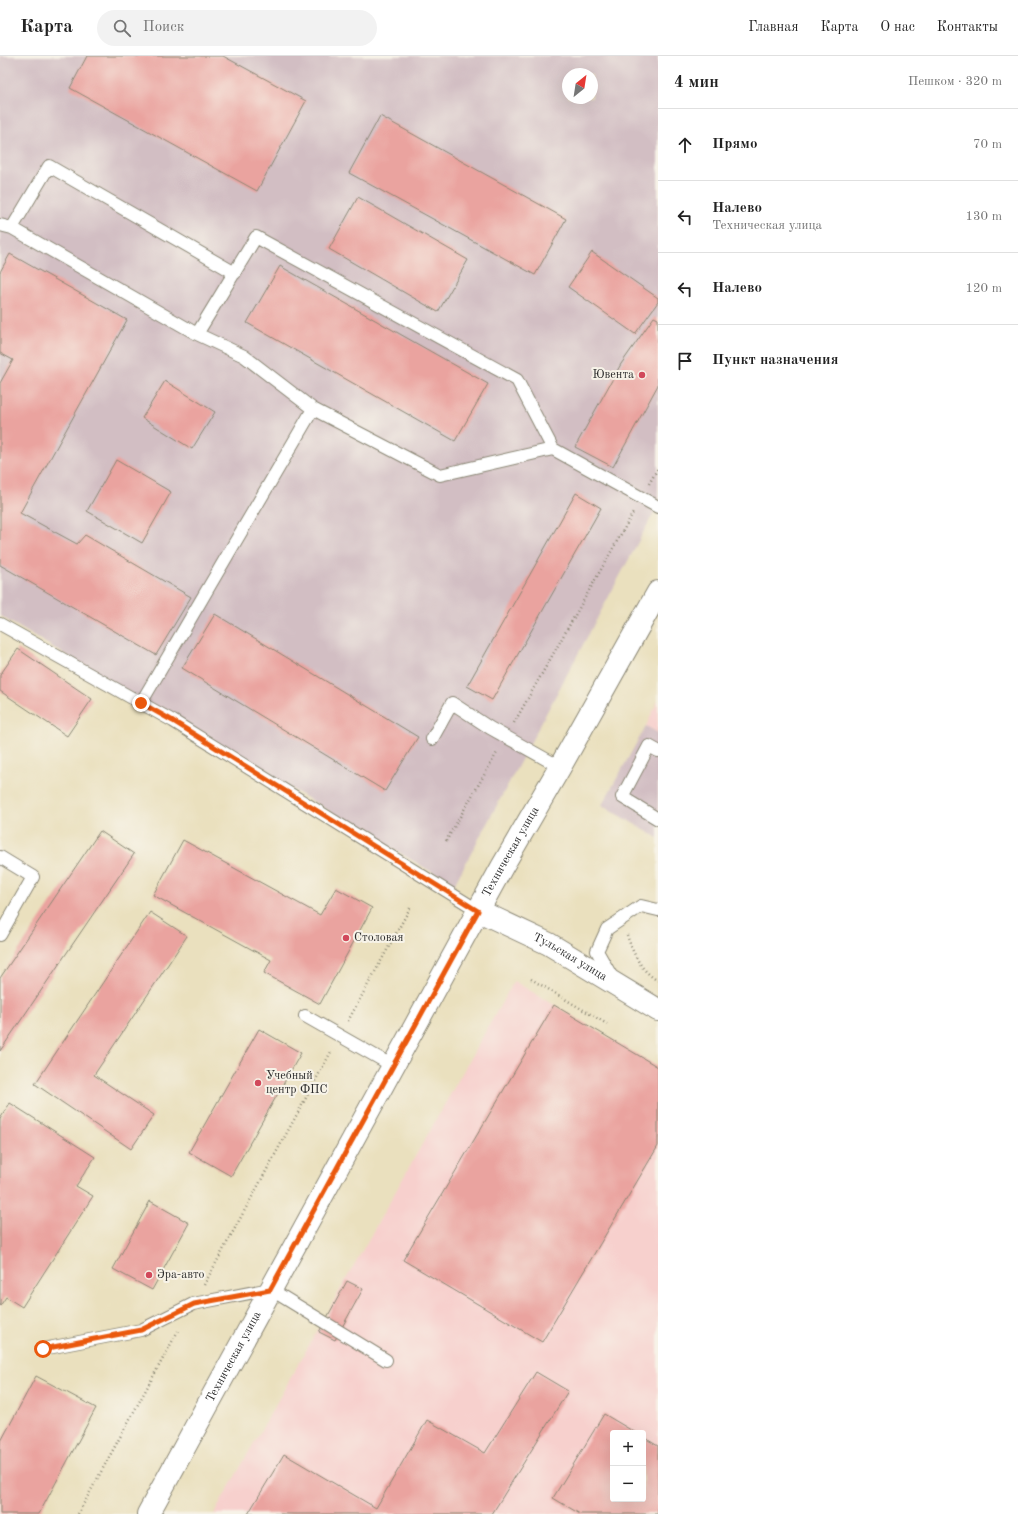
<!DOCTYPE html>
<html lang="ru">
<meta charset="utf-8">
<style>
body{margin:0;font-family:"Old Standard TT",serif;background:#f2f2f2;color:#222}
.controls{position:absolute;right:12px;bottom:12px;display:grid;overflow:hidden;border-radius:4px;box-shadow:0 4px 16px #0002}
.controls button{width:36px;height:36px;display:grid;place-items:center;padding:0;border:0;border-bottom:1px solid #e0e0e0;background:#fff;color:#222;font:20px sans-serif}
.compass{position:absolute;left:562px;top:12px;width:36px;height:36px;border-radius:50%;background:#fff;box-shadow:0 4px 16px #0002;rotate:30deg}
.stop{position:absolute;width:12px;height:12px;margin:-9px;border:3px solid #ea580c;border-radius:50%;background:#fff}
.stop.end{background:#ea580c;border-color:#fff;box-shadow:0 1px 4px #0008}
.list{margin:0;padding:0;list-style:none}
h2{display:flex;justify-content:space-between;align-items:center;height:52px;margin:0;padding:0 16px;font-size:17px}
h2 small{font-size:13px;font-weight:400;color:#767676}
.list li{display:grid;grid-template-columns:26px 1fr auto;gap:12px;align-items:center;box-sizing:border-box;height:72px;padding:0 16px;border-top:1px solid #e0e0e0}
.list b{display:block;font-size:15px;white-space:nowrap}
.list p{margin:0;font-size:13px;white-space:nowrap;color:#767676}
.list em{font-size:13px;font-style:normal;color:#767676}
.icon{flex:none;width:22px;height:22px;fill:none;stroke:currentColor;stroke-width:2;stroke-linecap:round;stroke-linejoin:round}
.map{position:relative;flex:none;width:658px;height:1458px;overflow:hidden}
header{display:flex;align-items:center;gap:24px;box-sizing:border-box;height:56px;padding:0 20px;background:#fff;border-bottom:1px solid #e0e0e0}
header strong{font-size:19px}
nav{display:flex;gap:22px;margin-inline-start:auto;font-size:14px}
.search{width:280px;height:36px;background:#f2f2f2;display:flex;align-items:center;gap:10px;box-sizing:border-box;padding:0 14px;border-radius:22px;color:#767676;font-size:15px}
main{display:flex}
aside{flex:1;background:#fff}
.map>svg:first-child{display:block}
.built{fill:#f7d0cd;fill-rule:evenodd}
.industrial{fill:#d2bec3;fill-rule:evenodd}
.building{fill:#eaa39f}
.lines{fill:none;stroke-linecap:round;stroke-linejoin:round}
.service-casing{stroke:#8a8674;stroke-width:14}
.secondary-casing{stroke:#8a8674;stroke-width:24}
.path{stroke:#8a8674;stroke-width:2.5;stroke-dasharray:1 3;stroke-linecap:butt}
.service{stroke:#fff;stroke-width:12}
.secondary{stroke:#fff;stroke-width:22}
.route{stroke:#ea580c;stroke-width:5}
.poi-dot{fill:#d1495b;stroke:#f7f3e8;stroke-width:1.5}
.labels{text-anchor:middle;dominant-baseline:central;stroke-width:4;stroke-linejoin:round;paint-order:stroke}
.poi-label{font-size:12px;fill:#2b2b2b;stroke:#f7f3e8;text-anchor:start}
.street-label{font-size:12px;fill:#2b2b2b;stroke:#f7f3e8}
</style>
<header>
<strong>Карта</strong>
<div class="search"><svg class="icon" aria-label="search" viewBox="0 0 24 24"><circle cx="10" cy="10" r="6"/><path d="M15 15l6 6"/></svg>Поиск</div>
<nav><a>Главная</a><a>Карта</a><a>О нас</a><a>Контакты</a></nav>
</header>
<main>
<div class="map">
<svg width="658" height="1458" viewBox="0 0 658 1458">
<rect width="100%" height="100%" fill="#f7f3e8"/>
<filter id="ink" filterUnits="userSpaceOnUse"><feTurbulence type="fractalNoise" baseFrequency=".025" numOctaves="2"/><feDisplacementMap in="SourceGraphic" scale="8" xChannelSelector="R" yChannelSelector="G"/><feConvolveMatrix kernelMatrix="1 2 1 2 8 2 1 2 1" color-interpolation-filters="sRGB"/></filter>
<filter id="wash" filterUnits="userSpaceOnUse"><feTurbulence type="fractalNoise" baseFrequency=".012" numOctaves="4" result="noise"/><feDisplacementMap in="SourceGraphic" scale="16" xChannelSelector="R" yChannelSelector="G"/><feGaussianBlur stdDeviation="0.9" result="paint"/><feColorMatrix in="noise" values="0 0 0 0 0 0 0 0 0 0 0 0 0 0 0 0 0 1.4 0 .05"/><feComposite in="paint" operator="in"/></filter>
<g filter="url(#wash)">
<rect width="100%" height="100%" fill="#eae0be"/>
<path class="built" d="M658,645V677L646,670Z
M514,925L658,1011V1458H214ZM613,1377H643V1443H613Z"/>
<path class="industrial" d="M0,0H658V449L454,829L0,560ZM568,18H592V42H568Z
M646,670L658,677V782L602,749Z"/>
<g id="blocks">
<path class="building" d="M87,0H223L306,45L257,135L70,32Z
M380,60L566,163L535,219L349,117Z
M358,141L468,204L438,256L329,193Z
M592,196L658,242V246L635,278L568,231Z
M10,198L127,264L20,457L77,488L85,479L191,541L156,599L0,509V327L13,304L0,297V216Z
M280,210L488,328L455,385L247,267Z
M654,261L658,263V329L613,411L575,391L621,308Z
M165,325L215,356L192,393L142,362Z
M116,404L171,436L142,487L87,455Z
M576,437L601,452L492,644L467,630Z
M215,558L418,681L385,735L182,612Z
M18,593L92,643L67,680L0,635V619Z
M100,775L134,798L0,995V922Z
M183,784L320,859L336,832L372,852L320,948L264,917L271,904L153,839Z
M150,856L187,880L94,1019L154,1059L131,1093L35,1028Z
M554,949L658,1011V1090L542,1286L403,1204Z
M259,973L301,997L231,1120L189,1096Z
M10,1047L95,1101L76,1130L93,1140L22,1251L6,1241L0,1250V1063Z
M150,1145L189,1167L152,1234L113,1213Z
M347,1225L363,1233L335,1284L319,1276Z
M536,1316L568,1335L492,1458H248L284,1398L376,1452L427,1364L485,1397Z
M36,1320L96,1352L39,1458H0V1387Z
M604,1358L636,1377H613V1443H643V1381L658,1390V1458H580L553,1442Z"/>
</g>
</g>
<g filter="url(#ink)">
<use href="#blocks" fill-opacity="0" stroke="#8a8674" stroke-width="1"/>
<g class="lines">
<g class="service-casing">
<path id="service" d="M0,169L12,172L197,278L256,181L517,324L553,393L658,451
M12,172L49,110L235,217
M197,278L244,300L313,353L440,419L553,393
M0,568L173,665L479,855
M141,647L313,353
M432,683L452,647L490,672L560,711
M658,695L649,690L622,741L658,763
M0,801L33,821L0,879
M613,923L597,895L607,873L641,850L658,854
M305,960L393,1010
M43,1293L141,1274L193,1248L270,1233L386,1304"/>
</g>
<g class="secondary-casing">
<g id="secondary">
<path id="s1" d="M479,855L549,888L658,954"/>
<path id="s2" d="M148,1458L502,811L560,711L658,536"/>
</g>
</g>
<path class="path" d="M649,428L658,412
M514,667L633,457
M446,785L498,695
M627,879C633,897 640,914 658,925
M531,923L607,968
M348,965L410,852
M204,1229L332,994
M78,1458L178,1275"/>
<use href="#service" class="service"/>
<use href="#secondary" class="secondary"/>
</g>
</g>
<g class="lines" filter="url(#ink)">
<path class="route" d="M43,1293L141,1274L194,1248L270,1234L478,855L173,665L141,647"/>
</g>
<g class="poi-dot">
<circle cx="642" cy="319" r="4"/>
<circle cx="346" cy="882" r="4"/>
<circle cx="258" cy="1027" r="4"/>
<circle cx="149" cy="1219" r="4"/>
</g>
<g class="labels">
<g class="poi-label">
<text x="634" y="319" text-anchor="end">Ювента</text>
<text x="354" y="882">Столовая</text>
<text x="266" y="1020">Учебный<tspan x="266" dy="14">центр ФПС</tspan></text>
<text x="157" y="1219">Эра-авто</text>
</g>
<g class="street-label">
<text stroke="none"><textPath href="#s2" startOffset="755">Техническая улица</textPath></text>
<text stroke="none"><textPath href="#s1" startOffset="102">Тульская улица</textPath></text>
<text stroke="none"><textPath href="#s2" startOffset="179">Техническая улица</textPath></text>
</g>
</g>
</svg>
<div class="controls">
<button>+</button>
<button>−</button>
</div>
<svg class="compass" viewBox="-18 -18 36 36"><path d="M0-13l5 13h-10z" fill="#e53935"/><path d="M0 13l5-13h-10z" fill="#767676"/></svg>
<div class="stop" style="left:43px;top:1293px"></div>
<div class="stop end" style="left:141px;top:647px"></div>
</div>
<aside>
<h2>4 мин<small>Пешком · 320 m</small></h2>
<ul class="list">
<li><svg class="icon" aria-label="ahead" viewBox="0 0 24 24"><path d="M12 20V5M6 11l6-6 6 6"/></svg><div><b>Прямо</b></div><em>70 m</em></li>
<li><svg class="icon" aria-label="left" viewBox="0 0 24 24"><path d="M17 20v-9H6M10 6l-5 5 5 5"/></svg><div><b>Налево</b><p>Техническая улица</p></div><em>130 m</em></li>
<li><svg class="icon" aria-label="left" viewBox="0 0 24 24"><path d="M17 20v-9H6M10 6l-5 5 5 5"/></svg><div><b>Налево</b></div><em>120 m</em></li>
<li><svg class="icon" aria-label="arrive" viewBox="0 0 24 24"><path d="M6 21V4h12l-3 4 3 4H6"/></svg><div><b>Пункт назначения</b></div></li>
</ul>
</aside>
</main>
